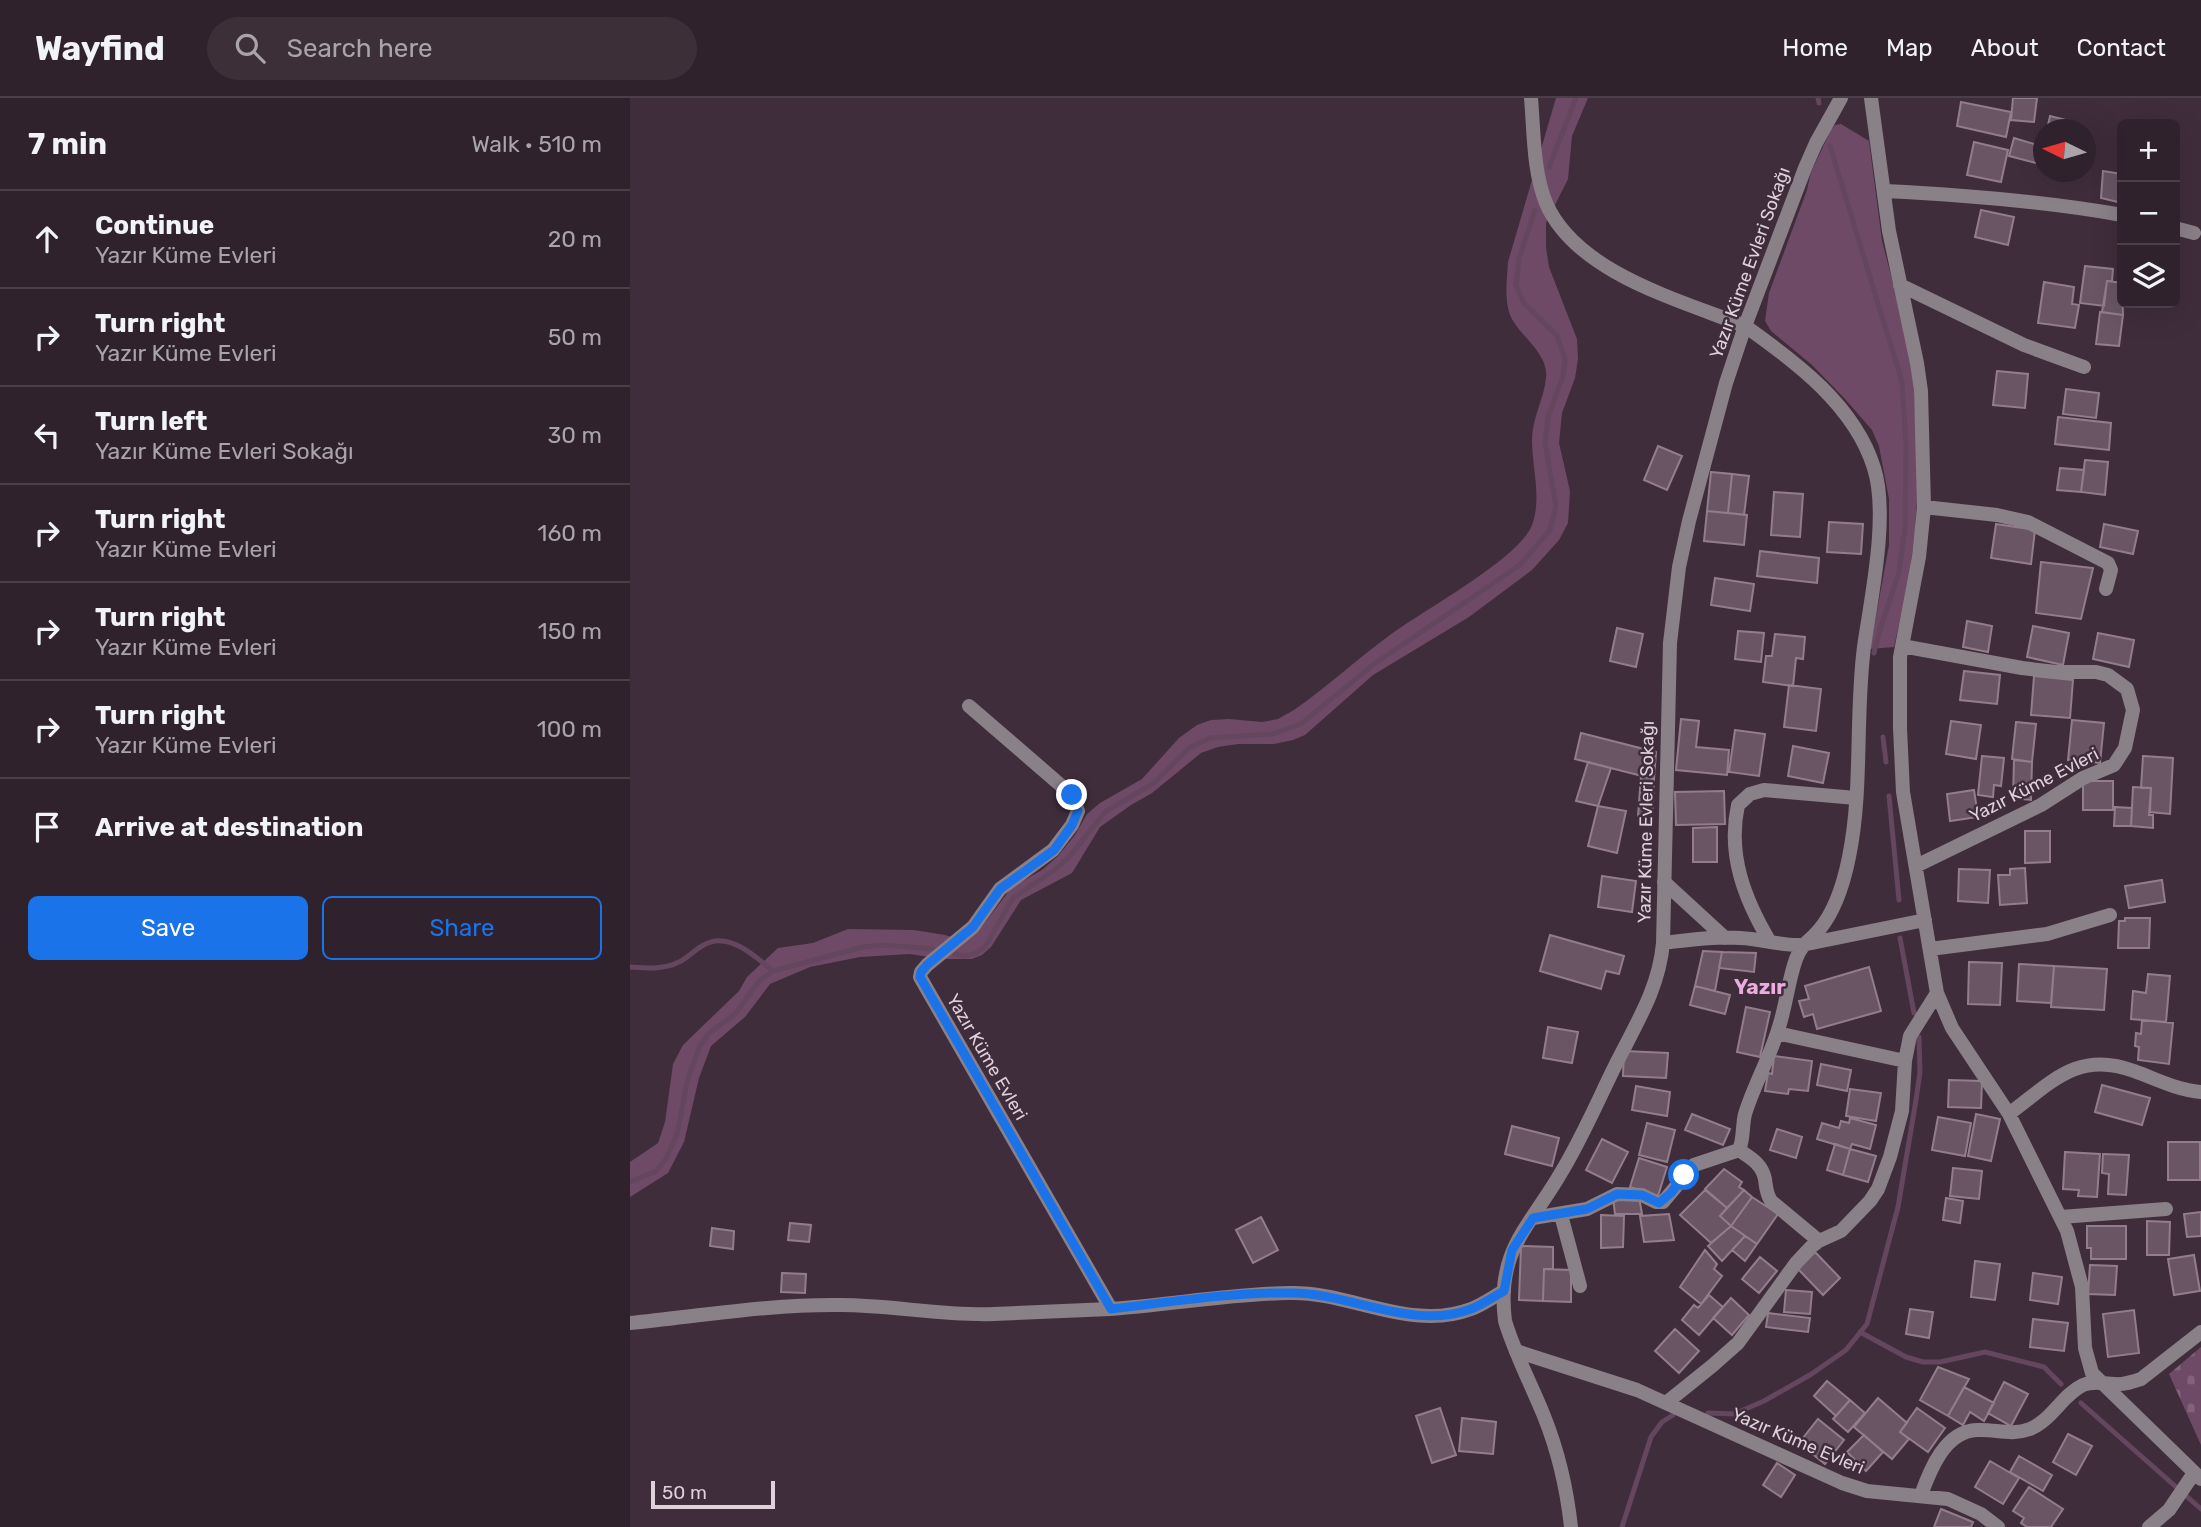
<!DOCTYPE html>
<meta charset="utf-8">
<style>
body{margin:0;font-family:Rubik,sans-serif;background:#3c2f38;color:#f1f3f6}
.controls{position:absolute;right:21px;top:21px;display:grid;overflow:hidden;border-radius:10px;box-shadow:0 7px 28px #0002}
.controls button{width:63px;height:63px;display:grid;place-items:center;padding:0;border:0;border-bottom:2px solid #4b3f48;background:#30222c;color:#f1f3f6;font:35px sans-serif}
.compass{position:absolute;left:1403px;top:21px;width:63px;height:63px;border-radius:50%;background:#30222c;box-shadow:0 7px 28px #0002;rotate:275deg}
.scale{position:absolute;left:21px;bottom:18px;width:124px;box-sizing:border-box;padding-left:7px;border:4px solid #ded1da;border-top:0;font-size:19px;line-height:24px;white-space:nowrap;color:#ded1da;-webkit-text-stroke:5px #402d3b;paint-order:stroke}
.stop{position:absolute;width:21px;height:21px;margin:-16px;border:5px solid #1a73e8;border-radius:50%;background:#fff}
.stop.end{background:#1a73e8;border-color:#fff;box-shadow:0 2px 7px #0008}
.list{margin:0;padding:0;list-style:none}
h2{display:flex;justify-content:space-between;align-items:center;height:91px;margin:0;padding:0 28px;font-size:30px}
h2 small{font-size:23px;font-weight:400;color:#a8a4a9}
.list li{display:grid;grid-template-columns:46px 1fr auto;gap:21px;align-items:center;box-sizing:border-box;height:98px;padding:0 28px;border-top:2px solid #4b3f48}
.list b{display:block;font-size:26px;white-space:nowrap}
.list p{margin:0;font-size:23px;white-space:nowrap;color:#a8a4a9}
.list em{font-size:23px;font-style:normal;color:#a8a4a9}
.actions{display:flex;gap:14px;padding:21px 28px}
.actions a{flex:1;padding:16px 0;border:2px solid #1a73e8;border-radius:10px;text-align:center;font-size:24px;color:#1a73e8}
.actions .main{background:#1a73e8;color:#fff}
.icon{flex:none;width:38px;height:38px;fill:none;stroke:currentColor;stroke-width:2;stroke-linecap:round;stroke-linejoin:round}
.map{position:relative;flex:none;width:1571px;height:1429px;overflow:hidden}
header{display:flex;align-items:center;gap:42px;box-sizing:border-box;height:98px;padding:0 35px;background:#30222c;border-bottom:2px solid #4b3f48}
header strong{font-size:33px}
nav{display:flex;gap:38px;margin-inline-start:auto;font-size:24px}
.search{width:490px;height:63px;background:#3c2f38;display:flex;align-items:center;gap:18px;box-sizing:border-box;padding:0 24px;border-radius:38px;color:#a8a4a9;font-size:26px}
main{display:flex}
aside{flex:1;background:#30222c}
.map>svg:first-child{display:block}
.green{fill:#6e4a66}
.cemetery{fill:url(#cemetery-stones)}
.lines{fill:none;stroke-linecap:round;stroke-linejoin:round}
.stream{stroke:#64465e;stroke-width:5}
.building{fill:#695564;stroke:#937d8d;stroke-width:2}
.minor{stroke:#8a8088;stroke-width:14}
.tertiary{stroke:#8a8088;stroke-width:14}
.route{stroke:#1a73e8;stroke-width:9}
.labels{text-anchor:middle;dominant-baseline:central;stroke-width:5;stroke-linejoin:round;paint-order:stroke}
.street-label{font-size:18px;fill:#ded1da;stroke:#402d3b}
.quarter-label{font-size:21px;font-weight:bold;fill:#edacdf;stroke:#402d3b}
</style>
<header>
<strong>Wayfind</strong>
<div class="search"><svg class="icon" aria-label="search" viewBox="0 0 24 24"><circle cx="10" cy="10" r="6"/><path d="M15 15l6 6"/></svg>Search here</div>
<nav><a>Home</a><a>Map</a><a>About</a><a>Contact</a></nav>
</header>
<main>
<aside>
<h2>7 min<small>Walk · 510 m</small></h2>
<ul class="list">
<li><svg class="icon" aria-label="ahead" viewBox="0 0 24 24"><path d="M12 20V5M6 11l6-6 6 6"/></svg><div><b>Continue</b><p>Yazır Küme Evleri</p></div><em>20 m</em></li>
<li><svg class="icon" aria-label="right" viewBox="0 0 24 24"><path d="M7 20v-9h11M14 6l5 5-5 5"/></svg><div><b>Turn right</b><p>Yazır Küme Evleri</p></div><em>50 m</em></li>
<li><svg class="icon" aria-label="left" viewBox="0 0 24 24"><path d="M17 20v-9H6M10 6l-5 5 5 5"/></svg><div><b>Turn left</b><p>Yazır Küme Evleri Sokağı</p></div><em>30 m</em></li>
<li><svg class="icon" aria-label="right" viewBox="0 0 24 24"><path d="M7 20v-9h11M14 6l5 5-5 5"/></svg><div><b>Turn right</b><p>Yazır Küme Evleri</p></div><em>160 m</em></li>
<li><svg class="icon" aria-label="right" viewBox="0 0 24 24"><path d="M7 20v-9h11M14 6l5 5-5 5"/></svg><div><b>Turn right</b><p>Yazır Küme Evleri</p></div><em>150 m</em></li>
<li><svg class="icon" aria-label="right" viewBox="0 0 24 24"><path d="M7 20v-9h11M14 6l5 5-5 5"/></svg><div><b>Turn right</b><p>Yazır Küme Evleri</p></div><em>100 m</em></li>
<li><svg class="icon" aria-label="arrive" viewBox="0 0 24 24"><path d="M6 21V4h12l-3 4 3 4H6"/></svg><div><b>Arrive at destination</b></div></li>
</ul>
<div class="actions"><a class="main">Save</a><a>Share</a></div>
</aside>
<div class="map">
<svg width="1571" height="1429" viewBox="0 0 1571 1429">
<defs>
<pattern id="cemetery-stones" width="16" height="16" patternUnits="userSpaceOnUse" patternTransform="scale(1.75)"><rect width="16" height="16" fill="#6e4a66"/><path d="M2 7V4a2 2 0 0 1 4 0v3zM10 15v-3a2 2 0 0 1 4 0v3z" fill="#82637b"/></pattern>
</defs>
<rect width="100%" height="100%" fill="#402d3b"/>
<path class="green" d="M926,0H958L942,38L938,81L916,125V149L919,169L947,241L948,261L945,280L932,315L929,345L940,393L938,425L929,442L902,472L839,519L743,577L675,637L663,642L644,646H608L588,649L571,655L522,695L501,707L470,729L442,775L391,802L361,849L352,857L342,861H312L280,856L230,859L180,869L140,886L115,919L81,948L69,980L54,1044L38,1075L0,1099V1064L28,1045L35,1024L43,966L53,947L109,893L117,879L148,850L183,845L218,831L284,832L315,837L334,843L353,827L382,789L412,772L428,758L445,737L457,716L470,705L512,681L549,640L567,627L581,622L599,621L632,624L648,621L664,612C697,589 727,561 760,537C792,513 890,460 902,427C912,400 902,370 902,342C902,320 914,301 916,280C919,255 889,238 880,217C874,200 877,181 878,164Z
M1211,26L1239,43L1252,143L1278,242L1284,294L1288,389L1285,431L1280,476L1264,549L1240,551L1259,447V401L1249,348L1242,332L1215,301L1182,267L1141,233L1135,223L1139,195L1177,92L1181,74L1201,32L1205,27Z"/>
<path class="cemetery" d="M1571,1249V1347L1539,1276Z"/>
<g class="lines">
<path class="stream" d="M1188,0L1189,5
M1200,48L1272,284L1276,347L1275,430L1269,474L1249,535L1244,555
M919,69L946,0
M1253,639L1256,664
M1259,698L1269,802
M1270,840L1284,915
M325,856L334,858L344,856L355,849L383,800L426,771L440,758L475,714L524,685L559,650L580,640L643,636L671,626L744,566L890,467L920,432L926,408L915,345L918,319L933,278L935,261L927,238L894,205L886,188L889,160L905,112
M0,869C16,870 33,872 49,864C60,859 68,847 81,844C103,837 127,860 143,873
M0,1084L26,1073L36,1061L47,1036L58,980L70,948L78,936L105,916L129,883L143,873L233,849L253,847L303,851
M1230,1234L1276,1259L1293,1264H1310L1355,1254L1414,1269L1431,1286
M1451,1305L1571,1411
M1078,1315L1104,1316L1134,1303L1180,1277L1216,1252L1237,1226L1268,1109L1286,1002L1290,974L1289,939
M992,1429L1021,1339L1032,1324L1043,1317"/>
</g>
<path class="building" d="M1383,0H1407L1404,24L1381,22Z
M1331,4L1381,14L1376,39L1327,28Z
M1420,18L1440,23L1438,32H1417Z
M1384,40L1414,49V67L1379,58Z
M1344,44L1378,52L1371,84L1337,77Z
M1473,73L1492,76V105L1471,100Z
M1351,112L1384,119L1378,147L1345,139Z
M1455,168L1483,171L1482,183H1477L1474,208L1450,205Z
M1477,183L1492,185L1493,217L1472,214Z
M1414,184L1444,189L1442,206L1449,207L1445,230L1408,225Z
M1470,214L1493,217L1489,248L1466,246Z
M1367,273L1398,276L1395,310L1363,307Z
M1436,291L1469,295L1466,320L1433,316Z
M1428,319L1481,325L1479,352L1425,346Z
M1028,348L1052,358L1037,392L1014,382Z
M1455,362L1478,364L1475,397L1451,394Z
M1430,370L1454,372L1451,394L1427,392Z
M1081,374L1102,376L1098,415L1077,413Z
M1102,376L1119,378L1114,417L1098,415Z
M1144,394L1173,396L1170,439L1141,437Z
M1077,413L1117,417L1114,447L1074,443Z
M1199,424L1233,426L1231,456L1197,454Z
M1366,426L1405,432L1401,466L1361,460Z
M1474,426L1508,433L1503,456L1470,449Z
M1130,453L1189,460L1187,485L1127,478Z
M1411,464L1463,470L1451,521L1406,515Z
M1085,480L1124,486L1120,513L1081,507Z
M1337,523L1362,528L1358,554L1333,549Z
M1403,528L1439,535L1433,567L1397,559Z
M987,530L1013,536L1006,569L980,563Z
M1108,533L1134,535L1131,564L1105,561Z
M1468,535L1504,542L1499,569L1463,561Z
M1145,536L1175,539L1173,561L1166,560L1163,588L1133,584L1136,558H1142Z
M1334,573L1370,577L1367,606L1330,602Z
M1404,578L1443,582L1440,620L1401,617Z
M1159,587L1191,591L1186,633L1154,629Z
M1051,621L1069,623L1066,649L1099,652L1097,677L1046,672Z
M1442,622L1474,625L1470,665L1438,662Z
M1321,623L1351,627L1346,661L1316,656Z
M1386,624L1406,626L1402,664L1382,661Z
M1105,632L1135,636L1129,678L1099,674Z
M951,635L1026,654L1024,681L945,661Z
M1163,648L1199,655L1193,685L1158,678Z
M1352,658L1374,660L1371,688L1364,687L1363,699L1348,697Z
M1513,658L1543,660L1540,716L1520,714L1521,690H1511Z
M1384,662L1402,664L1401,702L1383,700Z
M958,664L981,670L968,708L946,703Z
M1011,678L1024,681L1022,722L1008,718Z
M1453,683H1483V712H1453Z
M1503,689L1521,690L1519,717H1523V730L1501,728Z
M1344,692L1348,719L1320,723L1317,696Z
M1094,693L1095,726L1046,727L1045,694Z
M968,708L996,713L987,755L958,748Z
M1485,709L1502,710L1501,728H1484Z
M1087,729V764H1063V730Z
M1395,733H1420V764L1395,765Z
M1395,770L1397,805L1370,807L1368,777H1380V771Z
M1329,771L1360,772L1358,805L1328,803Z
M972,778L1006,783L1002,814L968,809Z
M1532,782L1535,804L1499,810L1495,788Z
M1495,820H1520L1519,850H1488L1489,823H1495Z
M920,837L994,858L989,876L976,873L971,891L910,873Z
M1073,853L1092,854L1085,893L1065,888Z
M1092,854L1126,855L1124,874L1089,870Z
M1339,864L1372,865L1370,907L1338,906Z
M1389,866L1424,868L1421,905L1387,903Z
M1424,868L1477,871L1474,912L1421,909Z
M1239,869L1251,913L1187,931L1183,916L1174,919L1169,903L1179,901L1175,888Z
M1518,876L1540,878L1536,924L1501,921L1503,893L1516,895Z
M1065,888L1100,897L1095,916L1060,907Z
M1116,909L1140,914L1130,959L1107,954Z
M1512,922L1543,925L1539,966L1508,962L1509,949L1505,948L1506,935L1511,936Z
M918,929L948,934L942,965L913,960Z
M994,953L1038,955L1036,980L993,978Z
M1144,958L1182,963L1178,993L1159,991L1158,996L1135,993L1138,975L1142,976Z
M1191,966L1221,972L1217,993L1187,987Z
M1319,982L1352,983L1351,1010L1318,1009Z
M1472,987L1520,1000L1512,1027L1465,1014Z
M1006,988L1040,994L1037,1018L1002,1012Z
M1220,991L1251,995L1246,1023L1216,1018Z
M1062,1016L1100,1031L1093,1047L1055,1032Z
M1346,1016L1370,1021L1361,1063L1338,1058Z
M1308,1019L1341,1025L1335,1058L1302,1052Z
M1220,1020L1246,1027L1240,1051L1222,1046L1220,1051L1187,1041L1192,1025L1209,1030L1211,1023L1219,1025Z
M1017,1025L1045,1032L1037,1064L1009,1057Z
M882,1028L929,1040L922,1068L875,1056Z
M1147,1031L1172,1039L1166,1060L1140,1052Z
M972,1041L998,1054L982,1085L956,1072Z
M1538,1044H1570V1082H1538Z
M1205,1046L1220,1051L1213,1077L1197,1072Z
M1220,1051L1246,1058L1238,1084L1213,1077Z
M1435,1054L1470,1056L1467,1099L1448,1098L1449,1092L1433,1091Z
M1473,1056L1499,1057L1496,1097L1478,1096L1479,1076L1472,1075Z
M1009,1060L1037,1069L1028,1098L1000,1089Z
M1323,1070L1352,1073L1349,1101L1320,1098Z
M1094,1071L1112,1084L1109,1089L1114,1092L1097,1110L1075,1091Z
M1075,1092L1097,1110L1090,1118L1101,1128L1081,1145L1050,1117Z
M1114,1092L1122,1099L1101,1128L1090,1118Z
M1009,1099L1012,1116H985L983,1100Z
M1122,1099L1148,1116L1127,1146L1101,1128Z
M1316,1100L1333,1103L1330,1125L1313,1122Z
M1571,1114V1138L1557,1139L1554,1116Z
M1039,1116L1044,1142L1014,1144L1010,1118Z
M971,1117L994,1118L993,1149L971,1150Z
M631,1119L648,1152L623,1165L606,1132Z
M1517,1123L1540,1124L1539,1157H1517Z
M160,1125L181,1127L179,1144L158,1142Z
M1101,1128L1115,1138L1092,1163L1078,1148Z
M1457,1128H1496V1161H1461V1150H1457Z
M82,1130L104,1133L103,1151L80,1148Z
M1115,1138L1127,1146L1115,1163L1102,1152Z
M891,1148L923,1149V1171H914L913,1203L889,1202Z
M1075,1152L1087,1166L1084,1171L1092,1178L1071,1206L1050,1189Z
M1185,1154L1210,1180L1193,1197L1168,1171Z
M1564,1157L1570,1193L1544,1197L1538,1161Z
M1130,1159L1147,1173L1129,1195L1112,1181Z
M1345,1163L1370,1166L1365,1202L1341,1199Z
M1460,1167L1487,1168L1485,1197L1458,1196Z
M914,1171L941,1172V1204L913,1203Z
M152,1175L176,1176L175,1195L151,1194Z
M1403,1175L1432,1179L1428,1206L1400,1202Z
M1156,1192L1182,1194L1180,1216L1154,1214Z
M1079,1197L1093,1209L1069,1237L1052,1222L1064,1207L1068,1210Z
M1101,1200L1119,1217L1102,1237L1083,1220Z
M1280,1211L1303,1214L1299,1240L1276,1236Z
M1504,1212L1509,1255L1478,1259L1473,1216Z
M1138,1215L1180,1220L1178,1234L1136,1229Z
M1403,1221L1438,1225L1434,1253L1400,1249Z
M1045,1231L1069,1253L1049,1275L1025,1253Z
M1308,1269L1339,1281L1318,1318L1290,1302Z
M1197,1283L1220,1302L1206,1318L1184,1298Z
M1374,1284L1398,1296L1381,1328L1358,1315Z
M1334,1289L1364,1305L1354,1323L1340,1314L1333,1327L1318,1318Z
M1248,1300L1277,1325L1270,1334L1279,1341L1262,1361L1224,1329Z
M1220,1302L1235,1315L1218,1334L1203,1321Z
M810,1310L826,1357L802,1365L786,1318Z
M1287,1310L1315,1330L1298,1354L1270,1334Z
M832,1320L866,1324L863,1356L829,1353Z
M1188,1321L1214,1342L1195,1366L1169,1345Z
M1438,1336L1462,1348L1446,1377L1423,1364Z
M1234,1337L1253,1354L1236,1373L1217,1354Z
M1389,1358L1422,1377L1413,1393L1380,1374Z
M1360,1363L1389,1380L1373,1406L1345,1389Z
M1147,1365L1165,1377L1151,1399L1133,1387Z
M1399,1389L1433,1411L1421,1429H1397L1391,1425L1394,1420L1383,1413Z
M1311,1411L1343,1424L1341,1429H1304Z"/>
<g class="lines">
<path class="minor" d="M1241,0L1259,133L1287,265L1291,293L1294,409L1289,459L1270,559V630L1273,694L1307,895L1322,930L1379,1016L1437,1133L1452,1189L1455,1250L1462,1275L1571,1381
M1255,93C1334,97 1414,103 1492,117
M1545,130L1564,135
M1270,187L1394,247L1454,269
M1294,409L1367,417L1398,424L1478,465L1481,472L1476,491
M1272,548L1392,570L1426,574H1466L1478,577L1497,591L1503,612L1495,650L1484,667L1453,680L1411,707L1286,768
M339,608L442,697L448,713L442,727L423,752L370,791L343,829L297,867L291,874L290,879L481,1211
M1034,784L1095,840
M1140,844C1115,802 1097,757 1108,707L1120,696L1134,692L1226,700
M1033,845C1059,842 1085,838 1111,840C1131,841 1151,848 1172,847L1295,822
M1300,851L1417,836L1480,817
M1147,935L1275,963
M1379,1016C1422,984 1448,952 1504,973C1526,981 1547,992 1571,994
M1109,1052C1121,1060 1132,1066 1135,1081C1136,1089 1136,1095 1141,1103L1189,1143
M931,1117L950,1188
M1431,1119L1536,1111
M903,1120L957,1111L987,1096L1012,1097L1026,1104H1033L1064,1067L1109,1052C1114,1040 1112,1028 1115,1016C1124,987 1139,961 1148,932C1156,909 1158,883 1166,861C1172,845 1179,844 1189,832C1205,813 1214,784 1219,759C1233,690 1225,619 1234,549C1241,500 1259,417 1244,370C1225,308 1166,264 1115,228
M0,1225C70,1218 141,1206 211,1207C262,1207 312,1218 364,1216C402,1214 441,1213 480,1211C540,1207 599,1196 659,1195C719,1193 781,1234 841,1211C852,1207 863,1199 874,1193
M886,1253L1007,1292L1212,1385L1237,1393L1318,1401L1351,1416L1368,1429
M1036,1305L1082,1268L1108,1245L1166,1165L1181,1149L1189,1143L1211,1133L1240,1103L1248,1091L1260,1059L1272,1013L1275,963L1280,938L1307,895
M1291,1397C1300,1372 1315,1333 1347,1332C1366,1331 1381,1338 1400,1331C1422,1322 1432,1297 1453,1287C1464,1282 1474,1286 1485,1286C1494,1287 1502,1284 1511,1281L1571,1234
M1519,1429L1539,1412L1564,1375"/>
<path class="tertiary" d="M901,0C904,34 903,73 916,105C946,175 1050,202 1115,228
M941,1429C937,1392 928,1353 914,1318C901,1286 885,1256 875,1223C866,1151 900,1129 932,1073C953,1038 969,1000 987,964C1007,924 1029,890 1033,845L1040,545L1049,469L1059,423L1096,285L1115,228L1175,70L1186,45L1211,0"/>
</g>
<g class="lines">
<path class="route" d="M442,697L448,713L442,727L424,752L370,791L343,829L297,867L291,874L290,879L481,1211C541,1204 602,1194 662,1195C721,1195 782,1233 841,1211C852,1207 863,1199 874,1193L882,1152L903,1120L957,1111L987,1096L1012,1097L1029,1105L1041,1095L1054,1077"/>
</g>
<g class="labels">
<g class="street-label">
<text transform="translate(1120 165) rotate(-70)">Yazır Küme Evleri Sokağı</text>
<text transform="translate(1404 687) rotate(-27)">Yazır Küme Evleri</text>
<text transform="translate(1016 724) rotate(-89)">Yazır Küme Evleri Sokağı</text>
<text transform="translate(357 959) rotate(60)">Yazır Küme Evleri</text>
<text transform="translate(1168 1343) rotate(23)">Yazır Küme Evleri</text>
</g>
<g class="quarter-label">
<text x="1130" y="888">Yazır</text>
</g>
</g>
</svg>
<div class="controls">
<button>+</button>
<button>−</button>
<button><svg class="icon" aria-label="layers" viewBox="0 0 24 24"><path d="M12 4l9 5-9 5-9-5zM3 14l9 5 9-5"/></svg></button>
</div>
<svg class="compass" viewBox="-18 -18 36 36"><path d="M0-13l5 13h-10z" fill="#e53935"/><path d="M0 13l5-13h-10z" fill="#a8a4a9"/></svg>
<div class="scale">50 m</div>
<div class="stop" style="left:1054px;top:1077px"></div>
<div class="stop end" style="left:442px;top:697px"></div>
</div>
</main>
